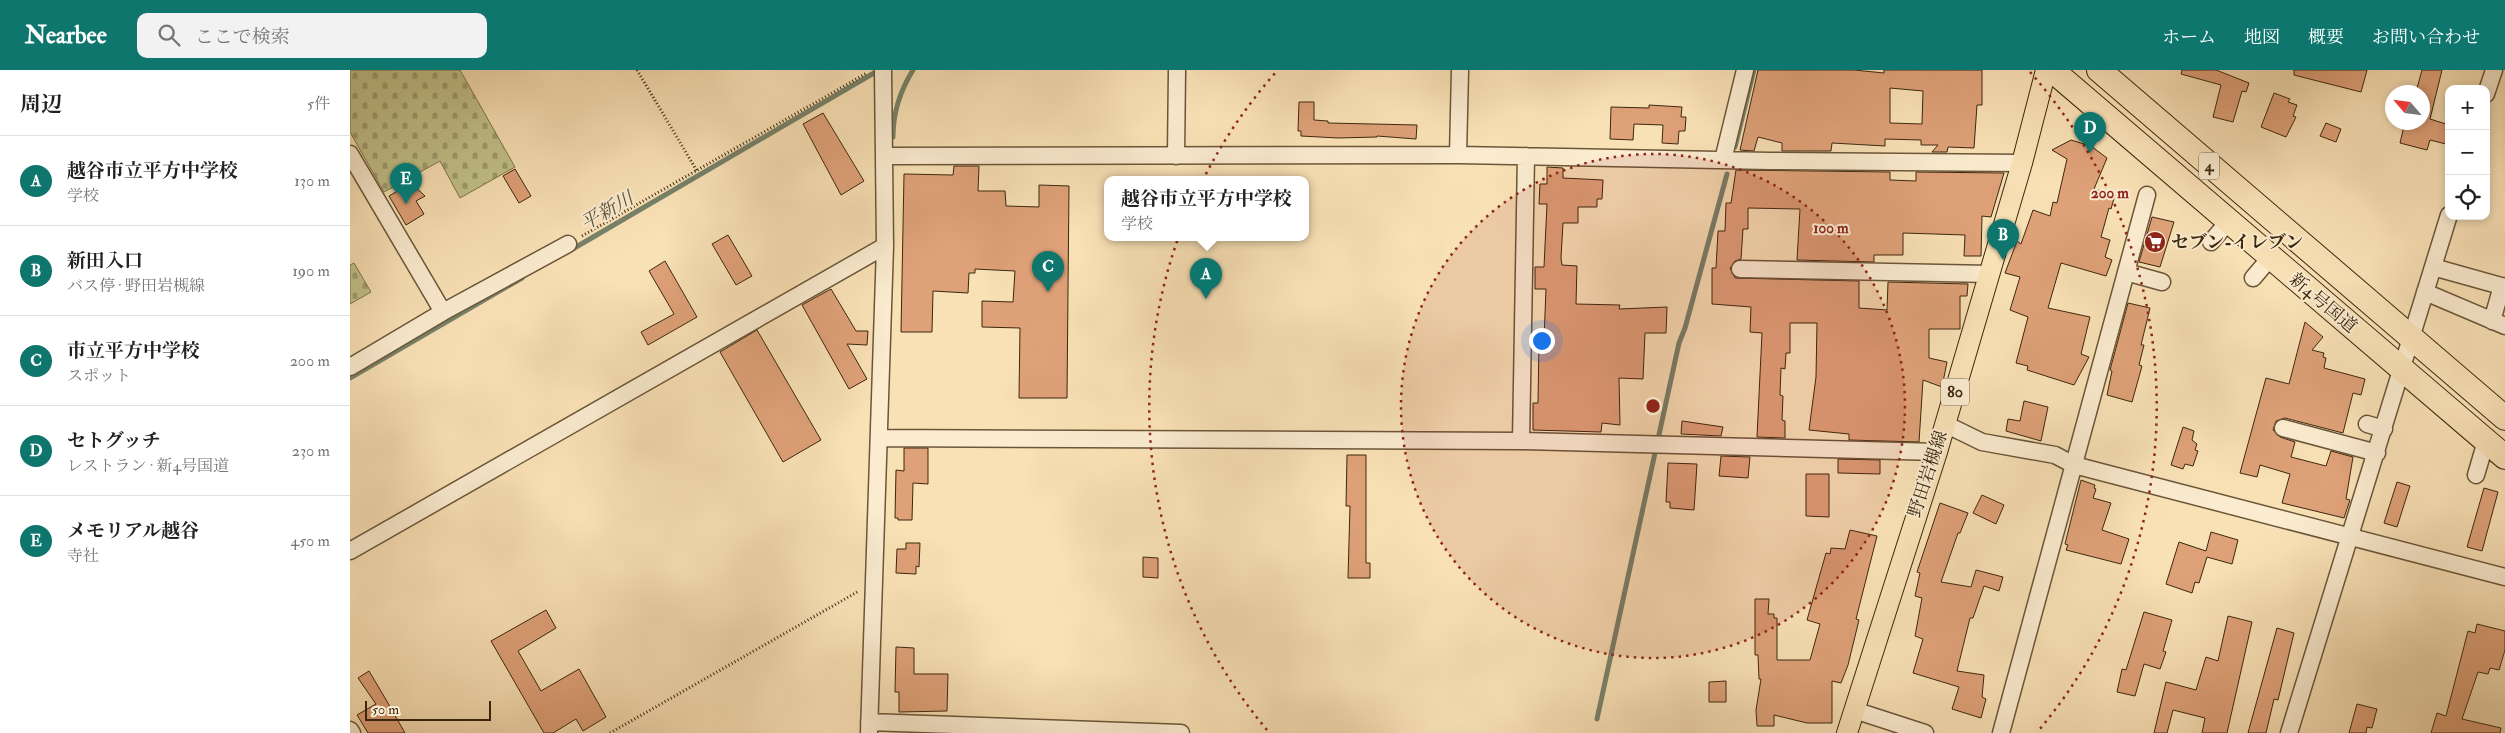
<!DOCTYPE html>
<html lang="ja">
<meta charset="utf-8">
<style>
body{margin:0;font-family:"IM FELL Double Pica","Noto Serif JP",serif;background:#f2f2f2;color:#222}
.controls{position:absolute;right:15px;top:15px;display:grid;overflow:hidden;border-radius:10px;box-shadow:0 2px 8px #0003}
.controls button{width:45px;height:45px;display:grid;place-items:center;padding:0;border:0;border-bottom:1px solid #e0e0e0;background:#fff;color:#222;font:25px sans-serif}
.compass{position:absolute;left:2035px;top:15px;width:45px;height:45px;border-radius:50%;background:#fff;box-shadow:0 2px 8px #0003;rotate:298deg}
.scale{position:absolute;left:15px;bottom:12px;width:126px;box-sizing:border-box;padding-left:5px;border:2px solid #3c270e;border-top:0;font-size:14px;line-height:18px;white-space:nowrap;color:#3c270e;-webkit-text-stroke:4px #fbecd0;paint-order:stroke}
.you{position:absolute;left:1191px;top:270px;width:18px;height:18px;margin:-12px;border:4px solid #fff;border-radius:50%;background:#1a73e8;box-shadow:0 0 0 8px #1a73e833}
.badge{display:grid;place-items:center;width:32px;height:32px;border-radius:50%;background:#0f766e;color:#fff;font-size:16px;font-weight:700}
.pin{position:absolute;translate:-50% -41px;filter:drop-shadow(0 1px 2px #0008)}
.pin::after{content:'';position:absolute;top:26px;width:18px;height:15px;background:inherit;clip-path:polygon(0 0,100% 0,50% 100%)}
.popup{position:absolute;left:754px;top:106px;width:205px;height:65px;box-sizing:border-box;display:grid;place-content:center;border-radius:10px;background:#fff;filter:drop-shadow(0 1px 4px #0005);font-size:16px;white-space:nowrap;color:#767676}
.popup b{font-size:19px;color:#222}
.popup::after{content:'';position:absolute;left:50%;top:100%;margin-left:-10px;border:10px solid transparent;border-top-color:#fff}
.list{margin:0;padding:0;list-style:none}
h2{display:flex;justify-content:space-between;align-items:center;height:65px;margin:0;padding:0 20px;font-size:21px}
h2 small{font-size:16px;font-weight:400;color:#767676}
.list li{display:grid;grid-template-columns:32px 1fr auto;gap:15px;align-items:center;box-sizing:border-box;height:90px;padding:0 20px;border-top:1px solid #e0e0e0}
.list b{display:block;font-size:19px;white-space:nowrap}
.list p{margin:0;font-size:16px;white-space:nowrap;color:#767676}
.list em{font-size:16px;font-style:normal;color:#767676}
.icon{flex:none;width:28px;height:28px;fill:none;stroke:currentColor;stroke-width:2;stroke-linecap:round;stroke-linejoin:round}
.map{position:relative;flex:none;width:2155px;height:663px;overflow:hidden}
header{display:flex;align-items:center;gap:30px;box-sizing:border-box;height:70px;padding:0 25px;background:#0f766e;color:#fff}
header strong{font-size:24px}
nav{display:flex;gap:28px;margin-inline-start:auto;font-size:18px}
.search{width:350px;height:45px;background:#f2f2f2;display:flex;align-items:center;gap:12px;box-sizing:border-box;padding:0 18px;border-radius:10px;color:#767676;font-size:19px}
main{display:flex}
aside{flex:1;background:#fff}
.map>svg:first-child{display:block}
.cemetery{fill:url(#cemetery-stones);stroke:#7f744c}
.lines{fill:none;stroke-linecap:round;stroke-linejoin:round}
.stream{stroke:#77826a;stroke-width:5}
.building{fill:#dfa178;stroke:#3c270e;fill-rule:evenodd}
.minor-casing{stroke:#6b5638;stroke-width:19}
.major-casing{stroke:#3c270e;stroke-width:22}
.highway-casing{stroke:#3c270e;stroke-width:26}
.path{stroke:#3c270e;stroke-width:3;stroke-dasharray:1 2.5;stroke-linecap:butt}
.minor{stroke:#fbecd0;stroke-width:16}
.major{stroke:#f9e1b6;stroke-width:20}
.highway{stroke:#f9e1b6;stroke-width:24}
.ring{fill:none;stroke:#8f2418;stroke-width:2.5;stroke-dasharray:2.5 5}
.labels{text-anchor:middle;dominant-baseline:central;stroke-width:4;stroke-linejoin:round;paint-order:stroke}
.shield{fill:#fbecd0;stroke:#756248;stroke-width:1}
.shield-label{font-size:16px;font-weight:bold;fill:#3c270e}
.poi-label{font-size:18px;font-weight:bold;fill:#3c270e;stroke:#fbecd0;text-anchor:start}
.street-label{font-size:18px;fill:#3c270e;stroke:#fbecd0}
.water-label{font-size:19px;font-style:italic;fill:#5a543c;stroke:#fbecd0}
.centre{fill:#8f2418;stroke:#fbecd0;stroke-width:2.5}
.ring-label{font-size:15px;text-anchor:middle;font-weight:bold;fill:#8f2418;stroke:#fbecd0;stroke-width:4;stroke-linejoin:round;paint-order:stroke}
</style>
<header>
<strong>Nearbee</strong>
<div class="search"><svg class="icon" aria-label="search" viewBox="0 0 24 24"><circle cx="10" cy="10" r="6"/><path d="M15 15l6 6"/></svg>ここで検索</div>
<nav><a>ホーム</a><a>地図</a><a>概要</a><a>お問い合わせ</a></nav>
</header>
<main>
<aside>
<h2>周辺<small>5件</small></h2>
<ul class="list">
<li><span class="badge">A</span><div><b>越谷市立平方中学校</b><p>学校</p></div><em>130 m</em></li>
<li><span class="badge">B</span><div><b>新田入口</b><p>バス停 · 野田岩槻線</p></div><em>190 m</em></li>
<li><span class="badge">C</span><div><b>市立平方中学校</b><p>スポット</p></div><em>200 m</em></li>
<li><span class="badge">D</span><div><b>セトグッチ</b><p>レストラン · 新4号国道</p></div><em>230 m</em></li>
<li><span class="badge">E</span><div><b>メモリアル越谷</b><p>寺社</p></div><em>450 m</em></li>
</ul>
</aside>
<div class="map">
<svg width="2155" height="663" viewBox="0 0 2155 663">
<defs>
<pattern id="cemetery-stones" width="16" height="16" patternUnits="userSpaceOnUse" patternTransform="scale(1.25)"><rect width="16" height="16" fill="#c2c28b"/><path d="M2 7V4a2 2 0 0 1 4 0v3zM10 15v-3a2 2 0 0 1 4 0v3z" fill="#9f9e70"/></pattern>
</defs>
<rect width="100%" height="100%" fill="#f9e1b6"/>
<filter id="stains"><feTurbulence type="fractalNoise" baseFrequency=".004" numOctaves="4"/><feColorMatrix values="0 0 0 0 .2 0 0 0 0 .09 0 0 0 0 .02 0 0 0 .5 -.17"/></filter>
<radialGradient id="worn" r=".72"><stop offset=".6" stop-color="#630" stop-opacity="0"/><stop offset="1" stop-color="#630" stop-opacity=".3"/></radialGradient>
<path class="cemetery" d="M0,0H110L165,97L110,128L90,91L34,122L0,62Z
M4,193L21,222L0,234V195Z"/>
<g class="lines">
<path class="stream" d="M543,67C543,42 550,21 563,0
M1385,77L1404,0
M221,180L529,0
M0,308L172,208
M1247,649L1329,273L1335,258L1377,104"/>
</g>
<path class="building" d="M1408,0H1504L1534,3V0H1632V35H1627L1624,78L1598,77L1597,82H1582L1588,75H1571V70L1535,69V76L1482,73L1481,81H1432V73L1408,67L1404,81L1390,80ZM1540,18L1573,21L1572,54L1540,53Z
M1832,0H1866L1899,13L1896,22L1892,21L1883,52L1863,47L1871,15L1831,4Z
M1944,0H2017L2011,22L1944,5Z
M2072,0H2092L2080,49L2099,55V72L2097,71L2096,74L2080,70L2077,80L2050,73L2055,52H2072V22H2066Z
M1924,23L1940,29L1938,32L1947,35L1943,46L1946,47L1936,67L1911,57Z
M949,32H964V50L978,51V53L1067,55L1066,69L1027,66V67L988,68L951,66V61H948Z
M1299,35L1332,37L1331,47H1336L1335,61H1329L1328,74L1312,73L1313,55L1284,54L1283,70L1260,69L1261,37L1299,38Z
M473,43L514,111L491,125L453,54Z
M1976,53L1991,59L1986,72L1970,66Z
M1721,70L1741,76L1757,88L1744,119L1765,125L1761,139L1759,138L1751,167L1760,170L1755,187L1762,190L1756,206L1711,193L1698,238L1740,247L1731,284L1739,287L1724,315L1677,300L1678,296L1666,293L1678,247L1660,240L1670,207L1655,203L1667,171L1671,174L1683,140L1700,146L1703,132L1707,133L1717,89L1702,80Z
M604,96H629L628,121H655L656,136L689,137V115L719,116L717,328H669L670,258L632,257V231L663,232L665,201L625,199V203H619L618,223L583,221L582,262H551L554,104L603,105Z
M1197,97L1213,98V108L1253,110L1252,129H1247V137H1228V153H1213L1211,188L1212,195L1227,196L1226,234L1270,235L1269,239L1317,237L1316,263H1295L1293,309L1269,308L1270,355L1252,353L1251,362L1183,360V333H1188L1189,269H1194L1196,219H1185V197H1194L1197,134H1189L1190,114H1197Z
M165,99L181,126L169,133L153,106Z
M1386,100L1540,102V110L1566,111V102L1654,103L1641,147L1632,146L1631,186H1614L1615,165L1553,163V185H1524V192L1447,190L1450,139L1398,138V159H1393L1391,189L1385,191L1380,198L1385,208L1509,211V238L1537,240L1538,212L1618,214L1617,226H1610V259H1579V288L1597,292L1592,317L1573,310L1569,372L1499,370V364L1459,360L1466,307L1467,253H1440V283H1436L1435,299L1431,298L1430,325L1433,326L1432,350L1435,351V368L1407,367L1412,263L1400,262L1401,237L1362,234V198H1366L1368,161H1375L1376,133H1381Z
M61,113L75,126L66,131L74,144L56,155L39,126Z
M1802,147L1824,152L1810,197L1789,192Z
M378,165L402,206L386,215L362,174Z
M315,191L347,247L298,275L291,262L324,244L299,201Z
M481,219L506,261H518L517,275L497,274L517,309L499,319L452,235Z
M1778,233L1800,238L1791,275H1794L1789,295L1792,296L1782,332L1757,325L1762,301L1760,300Z
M1955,252L1973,267L1962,280L1974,283L1973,287L1976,288L1974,298L2015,309L2011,325L2003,323L1993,363L1935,348L1926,351L1923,360L1930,367L1945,372L1941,387L1976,396L1981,381L2003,387L1996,429L2000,430L1994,448L1932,433L1940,404L1910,395L1907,407L1890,403L1916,308L1939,314Z
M407,260L471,370L433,392L370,282Z
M1674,331L1698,337L1691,371L1656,361L1658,349L1670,351Z
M1332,351L1373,357L1371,366L1331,364Z
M1833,357L1844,361L1842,370L1847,374L1845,380L1848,381L1843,396L1835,394L1833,399L1821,395Z
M554,378H578V414L563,413L562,450H548V448H545L546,400L554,401Z
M997,385H1016V493H1020V508H998L1000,436H996Z
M1371,386L1400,387L1398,408L1369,406Z
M1488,389L1530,390V404L1488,403Z
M1318,393L1347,394L1344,440L1320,438V432H1316Z
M1456,404H1479V447L1456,446Z
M1731,410L1745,415L1744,418L1746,419L1743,428L1761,433L1752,460L1779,469L1771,494L1716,480L1718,475L1715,474Z
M2047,412L2060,416L2047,457L2034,453Z
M2134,418L2148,422L2132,481L2117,477Z
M1632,425L1654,435L1646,454L1623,443Z
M1590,433L1618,443L1610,463H1608L1591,512L1621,517L1626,500L1653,507L1649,521L1634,516L1623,548H1620L1607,601L1634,605L1632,627L1636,629L1631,648L1602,639L1609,617L1563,603L1573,569L1565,566L1572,528L1565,526L1570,503L1567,502Z
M1500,460L1527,466L1506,549L1509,550L1498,595L1491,613L1482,611V653H1457L1424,645V656H1407L1406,640L1411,609H1409L1408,585H1405V529H1419L1418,544H1424V548H1427V590H1460L1470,554L1457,550L1476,483L1480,484L1481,478L1495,479Z
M1861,462L1888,470L1882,494L1857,487L1849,513L1845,512L1842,523L1816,514L1829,472L1856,481Z
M556,473H570L569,497L566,496V504L546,503L547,479H556Z
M793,487L808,488V508L793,507Z
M196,540L206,558L168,581L191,621L229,599L256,647L233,661L226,649L203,663H194L141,571Z
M1794,542L1822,550L1813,581L1816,582L1810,599L1794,594L1785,626L1767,622L1772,599L1776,600Z
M1878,546L1902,552L1877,663H1852L1855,648L1823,640L1817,663H1804L1816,612L1846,620L1856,587L1868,591Z
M2127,554L2155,561V580L2149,600L2140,598L2138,604L2128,602L2112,649L2151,658L2150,663H2081L2087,643L2096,646L2118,561L2125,563Z
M1927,558L1944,563L1928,630L1924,629L1916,663H1898Z
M546,577L564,578V604H598L597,641L549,642V622H545Z
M19,601L35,628L55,663H18L7,645L26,634L8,608Z
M1376,611V632H1359V612Z
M2007,634L2027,639L2022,658L2017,657L2016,663H1999Z"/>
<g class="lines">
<g class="minor-casing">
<path id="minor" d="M2136,24L2144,0
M0,84L93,242
M1108,85L1110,0
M535,86L1108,85L1420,91L1672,93
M826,86L827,0
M1373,90L1395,0
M1861,172L1878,152
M2083,197L2155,217
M1390,199L1640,204
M1776,202L1812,212
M1903,208L1920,188
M2075,222L2155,256
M2142,251L2152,216
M0,297L93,242L218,174
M1595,354L1632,372L1705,385L1724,395L2155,507
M2017,354L2034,359
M1933,358L2027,383
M529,368L1171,371L1587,382
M1171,371L1176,86
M2126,405L2136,371
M0,481L535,176
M1504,640L1575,663
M519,652L831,663
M0,660L2,663
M519,663L535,176L533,0
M1651,663L1797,125
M1939,663L2099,145"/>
</g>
<g class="major-casing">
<path id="major" d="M1497,663L1587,382L1672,93L1696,0"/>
</g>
<g class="highway-casing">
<path id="highway" d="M1702,0L2155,387
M1749,0L2155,348"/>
</g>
<path class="path" d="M287,0L347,101
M232,166L517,3
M260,663L509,521"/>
<use href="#minor" class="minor"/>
<use href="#major" class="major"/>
<use href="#highway" class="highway"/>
</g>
<circle cx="1303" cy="336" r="252" fill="#8f2418" fill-opacity=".12"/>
<g class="ring">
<circle cx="1303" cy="336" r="252"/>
<path d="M917 660A504 504 0 0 1 926 2M1680 2A504 504 0 0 1 1689 660"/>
</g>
<defs>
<g id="supermarket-disc" transform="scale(1.125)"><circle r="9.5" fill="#8f2418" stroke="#fbecd0"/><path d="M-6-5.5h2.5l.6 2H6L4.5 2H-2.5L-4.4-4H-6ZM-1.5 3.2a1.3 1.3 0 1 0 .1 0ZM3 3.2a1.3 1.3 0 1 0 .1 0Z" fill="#fff"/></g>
</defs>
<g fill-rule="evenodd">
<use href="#supermarket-disc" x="1805" y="172"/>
</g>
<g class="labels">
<g class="shield">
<rect x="1849" y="82.5" width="20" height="27" rx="4"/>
<rect x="1591" y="308.5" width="28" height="27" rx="4"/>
</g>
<g class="shield-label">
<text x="1859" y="96">4</text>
<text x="1605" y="322">80</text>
</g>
<g class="poi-label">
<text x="1821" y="172">セブン-イレブン</text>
</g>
<g class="street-label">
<text transform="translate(1973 233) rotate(40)">新4号国道</text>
<text transform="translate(1578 404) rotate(-72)">野田岩槻線</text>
</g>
<g class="water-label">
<text transform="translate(257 141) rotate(-30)">平新川</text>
</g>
</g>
<circle cx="1303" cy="336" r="8" class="centre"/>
<g class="ring-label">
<text x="1760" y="128">200 m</text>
<text x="1481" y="163">100 m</text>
</g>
<rect width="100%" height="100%" filter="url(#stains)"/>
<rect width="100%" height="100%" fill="url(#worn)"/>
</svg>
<div class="controls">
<button>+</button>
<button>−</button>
<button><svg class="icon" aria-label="locate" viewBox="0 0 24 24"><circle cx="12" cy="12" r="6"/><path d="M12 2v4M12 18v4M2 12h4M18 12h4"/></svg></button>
</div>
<svg class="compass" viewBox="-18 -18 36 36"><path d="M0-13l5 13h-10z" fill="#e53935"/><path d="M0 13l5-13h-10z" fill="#767676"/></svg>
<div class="scale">50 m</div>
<div class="you"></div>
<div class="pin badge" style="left:856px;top:229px">A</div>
<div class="popup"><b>越谷市立平方中学校</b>学校</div>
<div class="pin badge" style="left:1653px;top:190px">B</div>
<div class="pin badge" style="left:698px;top:222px">C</div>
<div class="pin badge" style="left:1740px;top:83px">D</div>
<div class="pin badge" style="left:56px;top:134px">E</div>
</div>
</main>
